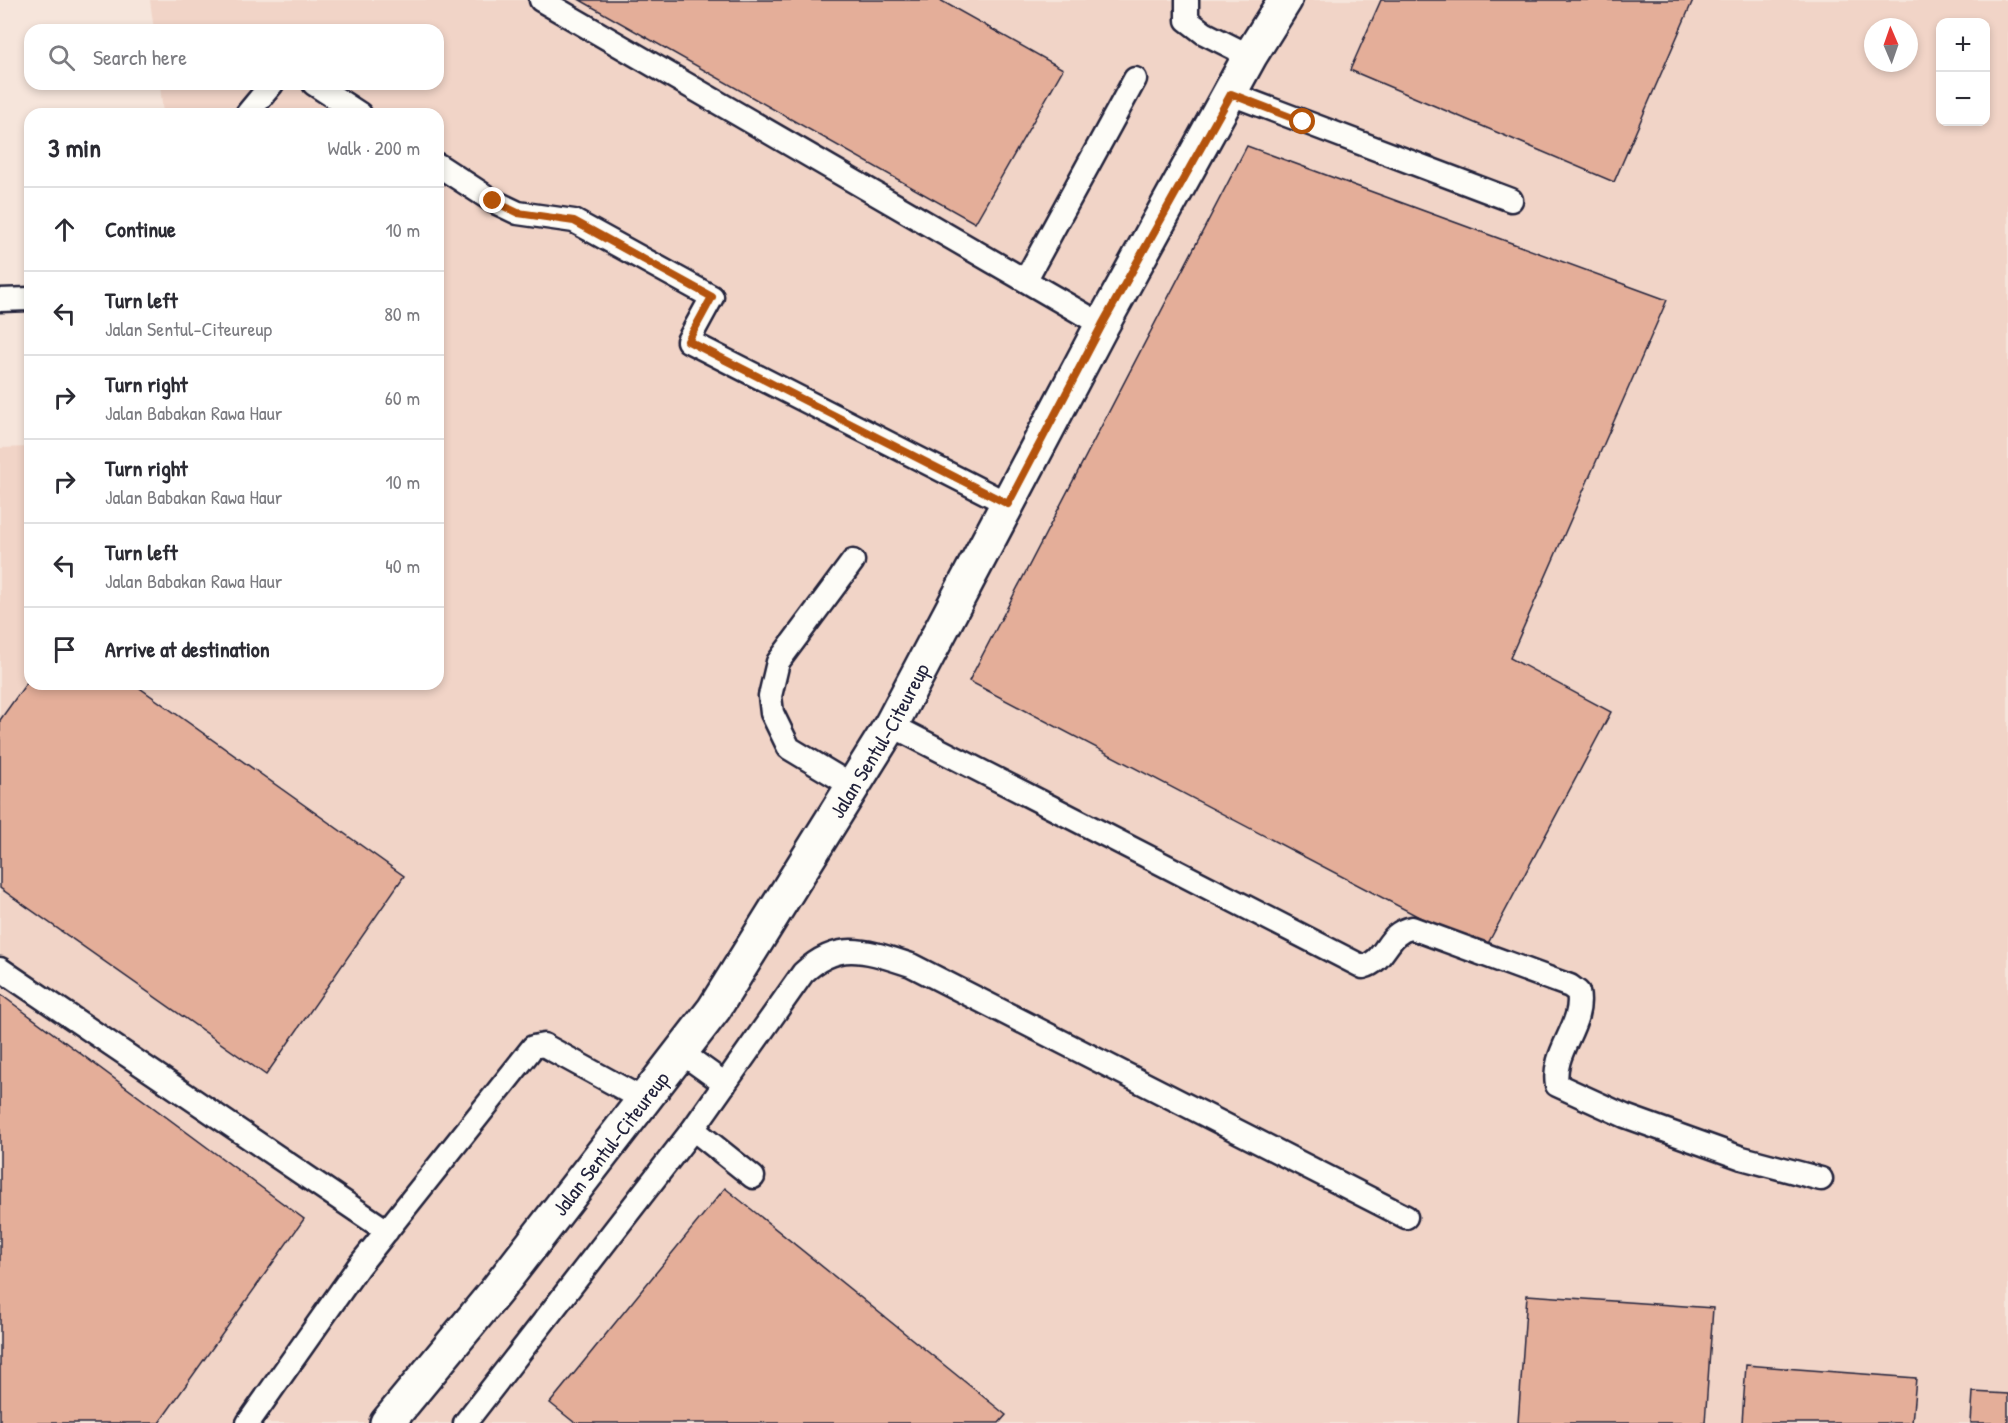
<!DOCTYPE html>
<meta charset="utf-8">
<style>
body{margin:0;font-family:"Patrick Hand",sans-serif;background:#f2f2f3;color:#2b2b33}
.controls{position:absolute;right:18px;top:18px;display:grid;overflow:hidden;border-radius:12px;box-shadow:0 3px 9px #0003}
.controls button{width:54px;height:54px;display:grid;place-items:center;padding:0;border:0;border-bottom:2px solid #e1e1e2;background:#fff;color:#2b2b33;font:30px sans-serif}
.compass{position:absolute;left:1864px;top:18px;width:54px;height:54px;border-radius:50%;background:#fff;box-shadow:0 3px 9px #0003;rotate:358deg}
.stop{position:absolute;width:18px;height:18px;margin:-14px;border:4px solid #b45309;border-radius:50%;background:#fff}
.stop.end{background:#b45309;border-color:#fff;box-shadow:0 2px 6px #0008}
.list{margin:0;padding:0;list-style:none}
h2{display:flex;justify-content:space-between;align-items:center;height:78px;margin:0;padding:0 24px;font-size:26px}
h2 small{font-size:20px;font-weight:400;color:#7c7c81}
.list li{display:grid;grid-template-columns:39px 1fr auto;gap:18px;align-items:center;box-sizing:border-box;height:84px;padding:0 24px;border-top:2px solid #e1e1e2}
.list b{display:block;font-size:22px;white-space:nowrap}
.list p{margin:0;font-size:20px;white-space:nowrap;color:#7c7c81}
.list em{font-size:20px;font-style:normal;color:#7c7c81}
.icon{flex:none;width:33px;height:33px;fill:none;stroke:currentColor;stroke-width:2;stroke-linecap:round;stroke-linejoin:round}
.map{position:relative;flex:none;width:2008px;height:1423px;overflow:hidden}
.search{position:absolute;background:#fff;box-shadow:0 3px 9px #0003;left:24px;top:24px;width:420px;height:66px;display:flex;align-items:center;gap:15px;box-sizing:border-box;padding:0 21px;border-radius:18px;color:#7c7c81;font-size:22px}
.panel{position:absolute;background:#fff;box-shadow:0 3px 9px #0003;left:24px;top:108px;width:420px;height:582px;border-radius:18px}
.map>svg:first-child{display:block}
.built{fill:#f1d4c7;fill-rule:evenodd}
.building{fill:#e4ae99;stroke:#22223b;stroke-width:1.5}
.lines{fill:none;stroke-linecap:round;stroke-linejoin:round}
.lane-casing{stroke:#22223b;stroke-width:27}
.secondary-casing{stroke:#22223b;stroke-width:38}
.lane{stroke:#fdfcf7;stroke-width:22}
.secondary{stroke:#fdfcf7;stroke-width:33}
.route{stroke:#b45309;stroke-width:8}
.labels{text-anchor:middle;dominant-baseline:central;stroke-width:5;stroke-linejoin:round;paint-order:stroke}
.street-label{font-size:21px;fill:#22223b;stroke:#fdfcf7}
</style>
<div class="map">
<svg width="2008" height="1423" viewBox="0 0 2008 1423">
<rect width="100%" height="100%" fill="#f6e5db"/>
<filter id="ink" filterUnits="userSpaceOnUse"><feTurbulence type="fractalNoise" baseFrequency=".0167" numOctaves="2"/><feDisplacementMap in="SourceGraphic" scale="12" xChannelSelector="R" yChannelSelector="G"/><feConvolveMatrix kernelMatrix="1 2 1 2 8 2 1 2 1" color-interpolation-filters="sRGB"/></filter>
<g filter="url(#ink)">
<path class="built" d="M150,0H2008V1423H0V448L30,447V684H438V114H163L160,84H438V30H154ZM1940,22H1986V122H1940ZM1873,27H1909V63H1873Z"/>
<path class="building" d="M580,0H940L1063,69L975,223Z
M1381,0H1693L1614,182L1350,70Z
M1247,146L1667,300L1510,658L1611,712L1484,951L969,681Z
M30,678V684H134L404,876L266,1075L0,888V720Z
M0,994L304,1219L159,1423H0Z
M725,1188L1006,1415L999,1423H575L550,1403Z
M1527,1295L1713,1308L1705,1423H1518Z
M1746,1365L1916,1378L1912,1423H1742Z
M1973,1392L2008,1394V1423H1971Z"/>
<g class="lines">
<g class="lane-casing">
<path id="lane" d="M541,0L1102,325
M1187,0V20L1204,33L1250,56
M314,84L360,114
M1231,94L1511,200
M247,114L272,84
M438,165L493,201L518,213L574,221L712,297L688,341L1008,504
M1026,279L1135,79
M0,300L30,299
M853,561L778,662L770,696L772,713L789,748L854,787
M891,725L1363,967C1387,961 1386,932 1412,928L1570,986L1578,992C1585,1025 1551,1051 1557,1085L1625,1116L1742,1158L1821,1179
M0,969L387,1231
M682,1053L725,1084
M693,1129L753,1177
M248,1423L358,1267L533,1047L544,1045L549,1048L646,1101
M465,1423L693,1129L803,973C839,939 867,951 911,965L1406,1217"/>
</g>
<g class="secondary-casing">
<g id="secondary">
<path id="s1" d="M387,1423L496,1291L714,1009L891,725L1102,325L1250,56L1285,0"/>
</g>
</g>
<use href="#lane" class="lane"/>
<use href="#secondary" class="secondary"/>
</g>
</g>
<g class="lines" filter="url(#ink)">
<path class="route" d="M493,201L518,213L574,221L712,297L688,341L1008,504L1102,325L1231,94L1303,122"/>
</g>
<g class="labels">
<g class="street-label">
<text stroke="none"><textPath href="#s1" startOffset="843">Jalan Sentul-Citeureup</textPath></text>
<text stroke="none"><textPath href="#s1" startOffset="358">Jalan Sentul-Citeureup</textPath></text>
</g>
</g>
</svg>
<div class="controls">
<button>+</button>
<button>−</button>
</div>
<svg class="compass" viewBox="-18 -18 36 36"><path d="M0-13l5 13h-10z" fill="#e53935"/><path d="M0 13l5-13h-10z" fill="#7c7c81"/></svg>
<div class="stop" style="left:1303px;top:122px"></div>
<div class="stop end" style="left:493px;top:201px"></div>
<div class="search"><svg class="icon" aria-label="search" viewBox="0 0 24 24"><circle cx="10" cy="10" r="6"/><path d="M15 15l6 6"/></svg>Search here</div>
<section class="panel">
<h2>3 min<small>Walk · 200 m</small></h2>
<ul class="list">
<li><svg class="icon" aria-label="ahead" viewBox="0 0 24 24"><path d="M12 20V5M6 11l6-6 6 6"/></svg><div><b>Continue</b></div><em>10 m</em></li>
<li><svg class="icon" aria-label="left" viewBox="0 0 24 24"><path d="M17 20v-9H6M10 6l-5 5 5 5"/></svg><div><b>Turn left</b><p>Jalan Sentul-Citeureup</p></div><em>80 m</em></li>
<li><svg class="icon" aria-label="right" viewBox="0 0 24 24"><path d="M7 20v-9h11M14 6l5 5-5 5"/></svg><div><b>Turn right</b><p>Jalan Babakan Rawa Haur</p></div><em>60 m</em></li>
<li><svg class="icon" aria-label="right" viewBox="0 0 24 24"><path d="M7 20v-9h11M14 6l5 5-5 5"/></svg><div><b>Turn right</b><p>Jalan Babakan Rawa Haur</p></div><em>10 m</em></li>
<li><svg class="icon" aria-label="left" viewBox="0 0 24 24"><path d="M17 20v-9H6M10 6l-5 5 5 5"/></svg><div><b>Turn left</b><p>Jalan Babakan Rawa Haur</p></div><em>40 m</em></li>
<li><svg class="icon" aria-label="arrive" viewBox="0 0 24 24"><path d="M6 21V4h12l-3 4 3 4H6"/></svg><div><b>Arrive at destination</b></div></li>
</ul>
</section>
</div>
